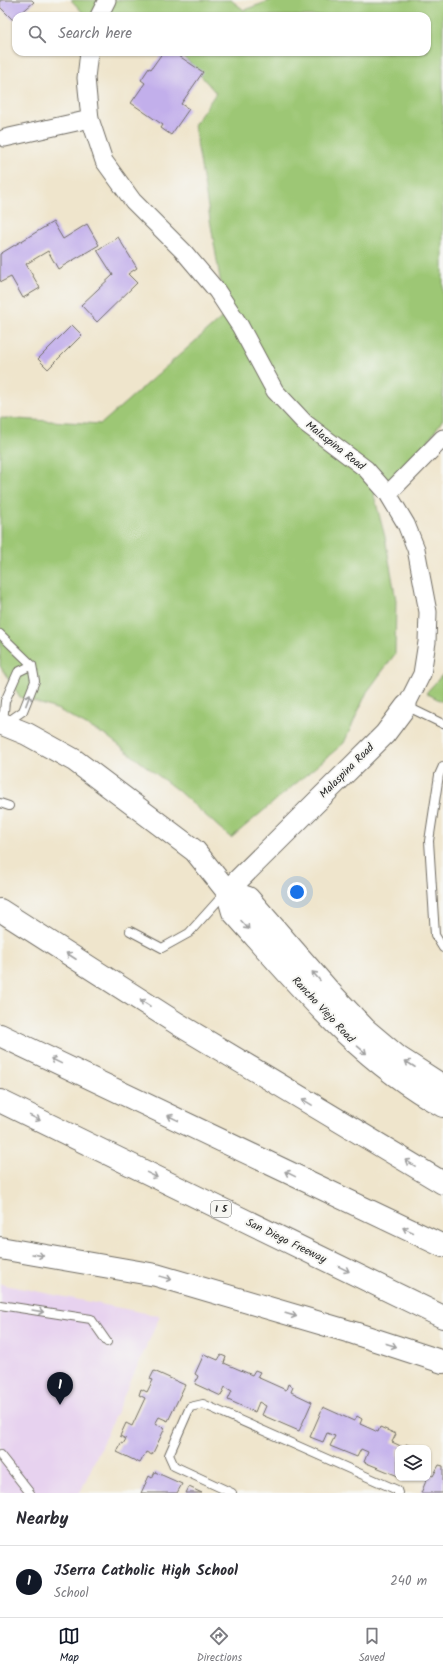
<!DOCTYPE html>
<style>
body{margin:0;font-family:Kalam,sans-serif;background:#f7f7f7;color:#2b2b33}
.controls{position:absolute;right:12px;bottom:12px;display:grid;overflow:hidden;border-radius:8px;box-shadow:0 1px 3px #0004}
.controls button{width:36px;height:36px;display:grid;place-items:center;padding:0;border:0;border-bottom:1px solid #e1e1e2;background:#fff;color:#2b2b33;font:20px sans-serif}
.you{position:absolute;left:297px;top:892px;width:14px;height:14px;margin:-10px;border:3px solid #fff;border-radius:50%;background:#1a73e8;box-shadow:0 0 0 6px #1a73e833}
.badge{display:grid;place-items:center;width:26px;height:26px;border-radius:50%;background:#111827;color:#fff;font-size:13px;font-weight:700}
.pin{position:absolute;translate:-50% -33px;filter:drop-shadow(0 1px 2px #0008)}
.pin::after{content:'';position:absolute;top:21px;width:14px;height:12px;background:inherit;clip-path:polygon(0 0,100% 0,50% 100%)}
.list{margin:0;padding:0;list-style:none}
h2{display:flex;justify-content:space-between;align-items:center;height:52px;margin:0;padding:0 16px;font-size:17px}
h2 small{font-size:13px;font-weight:400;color:#7c7c81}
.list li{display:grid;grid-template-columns:26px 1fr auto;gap:12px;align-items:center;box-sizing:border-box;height:72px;padding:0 16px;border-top:1px solid #e1e1e2}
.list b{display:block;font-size:15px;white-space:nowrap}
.list p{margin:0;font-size:13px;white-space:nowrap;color:#7c7c81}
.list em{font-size:13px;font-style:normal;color:#7c7c81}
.icon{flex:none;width:22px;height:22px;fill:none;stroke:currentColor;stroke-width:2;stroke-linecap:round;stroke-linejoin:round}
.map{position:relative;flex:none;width:443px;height:1493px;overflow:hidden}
.search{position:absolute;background:#fff;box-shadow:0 1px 3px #0004;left:12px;right:12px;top:12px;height:44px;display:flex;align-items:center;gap:10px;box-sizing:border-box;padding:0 14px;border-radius:12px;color:#7c7c81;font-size:15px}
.sheet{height:124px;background:#fff}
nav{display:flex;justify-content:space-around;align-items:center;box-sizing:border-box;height:56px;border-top:1px solid #e1e1e2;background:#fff;font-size:11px;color:#7c7c81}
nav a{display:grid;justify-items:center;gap:2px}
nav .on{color:#111827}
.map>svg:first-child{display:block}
.built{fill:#e7d2ef}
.green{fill:#9dc774;stroke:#647950}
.building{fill:#c2afeb}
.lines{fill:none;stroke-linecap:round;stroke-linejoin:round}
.service-casing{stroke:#706c63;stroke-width:10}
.minor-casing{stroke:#706c63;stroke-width:19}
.tertiary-casing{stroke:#706c63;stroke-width:23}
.secondary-casing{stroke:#706c63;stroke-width:24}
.motorway-casing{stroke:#706c63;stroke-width:24}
.service{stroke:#fff;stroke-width:8}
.minor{stroke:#fff;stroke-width:17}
.tertiary{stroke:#fff;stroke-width:21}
.secondary{stroke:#fff;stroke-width:22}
.motorway{stroke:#fff;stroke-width:22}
.oneway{stroke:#a0a0a0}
.labels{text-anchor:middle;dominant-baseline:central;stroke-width:4;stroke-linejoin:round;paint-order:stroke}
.shield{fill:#f6f6f2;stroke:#686867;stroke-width:1}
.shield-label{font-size:10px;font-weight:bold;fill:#2b2b2b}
.street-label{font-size:11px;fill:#2b2b2b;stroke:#f6f6f2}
</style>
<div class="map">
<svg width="443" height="1493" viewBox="0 0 443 1493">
<rect width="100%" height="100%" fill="#f6f6f2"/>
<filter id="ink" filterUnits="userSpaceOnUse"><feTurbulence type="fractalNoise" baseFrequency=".025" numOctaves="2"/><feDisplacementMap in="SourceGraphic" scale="8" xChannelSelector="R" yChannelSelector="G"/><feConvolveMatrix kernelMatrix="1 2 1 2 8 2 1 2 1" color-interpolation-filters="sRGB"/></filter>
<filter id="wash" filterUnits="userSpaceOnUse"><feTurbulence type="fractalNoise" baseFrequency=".012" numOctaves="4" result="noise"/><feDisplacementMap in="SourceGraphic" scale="16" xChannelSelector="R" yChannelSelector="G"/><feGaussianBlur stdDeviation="0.9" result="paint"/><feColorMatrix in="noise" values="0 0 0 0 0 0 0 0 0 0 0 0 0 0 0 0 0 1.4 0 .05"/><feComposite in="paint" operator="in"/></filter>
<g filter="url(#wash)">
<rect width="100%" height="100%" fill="#efe5cc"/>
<path class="built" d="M0,1284L160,1316L80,1493H0Z"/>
<path class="green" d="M71,0H231L244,10L272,0H443V419L425,446L374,495L385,537L396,600L395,654L367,692L344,743L231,838L177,790L108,737L59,710L20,697L0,666V418L101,424L226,314L194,125L216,93L180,52H427V16H86Z
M443,674V702L426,693Z"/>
<g id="blocks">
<path class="building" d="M0,0H32L34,2L13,20L0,7Z
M163,52H173L203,72L181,104L189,109L171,135L161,128L163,125L131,103L145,83L141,80L149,68L151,69Z
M53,222L63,239L87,224L99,245L58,269L48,251L26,264L40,288L23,298L11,277L1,282L0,279V254Z
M118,237L137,268L128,274L137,283L97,322L81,305L113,275L97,250Z
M72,325L82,335L48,369L38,359Z
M204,1354L218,1360L221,1355L226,1357L224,1363L252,1375L255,1370L260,1372L257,1377L286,1390L288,1384L293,1387L291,1392L312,1402L299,1431L262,1415L266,1406L259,1402L255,1412L228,1400L232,1391L225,1387L221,1396L195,1384L198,1376L195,1374Z
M154,1371L185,1385L168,1421L159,1417L155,1424L165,1428L152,1455L146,1452L140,1463L117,1452L121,1443L123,1444L126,1439L120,1436L126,1423L132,1426L145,1398L139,1395L141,1389L147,1392L153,1380L150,1379Z
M323,1407L354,1421L357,1416L362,1419L360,1424L378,1432L380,1427L396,1434L392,1442L405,1448L406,1444L416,1448H398V1476L364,1462L368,1452L361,1449L357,1457L330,1446L335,1436L327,1433L323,1442L310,1437Z
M439,1465L443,1466V1493H421L429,1474L433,1476Z
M155,1472L182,1484L177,1493H141L149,1476L152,1478Z
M189,1487L202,1493H186Z"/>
</g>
</g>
<g filter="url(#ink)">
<use href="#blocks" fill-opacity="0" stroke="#706c63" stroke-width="1"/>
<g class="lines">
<g class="service-casing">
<path id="service" d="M0,634L32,665L35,681L23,711L6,723
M406,706L443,724
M3,723L5,701L18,672L32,665
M443,766L439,775L429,841L435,935L443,948
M0,803L9,806
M130,931L162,948L189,933L225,893
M0,1305L91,1319L107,1342
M0,1455L30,1493
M232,1493L174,1466L169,1455L190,1407L203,1404L397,1490L398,1493"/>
</g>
<g class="minor-casing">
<path id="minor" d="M99,16L107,0
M89,52L86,78L90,119L104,161L133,201L184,252L217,291L240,326L275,391L305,423L366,469L388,494L406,524L416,549L428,612L427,642L422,674L406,706
M5,138L90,119
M388,494L443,438"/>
</g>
<g class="tertiary-casing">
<path id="tertiary" d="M227,891L385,734L406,706"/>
</g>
<g class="secondary-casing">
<path id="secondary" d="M0,723L27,734L74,760L195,851L227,891L233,912C297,983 358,1060 443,1106
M227,891L248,898L329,991L366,1030L398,1057L443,1086"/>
</g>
<g class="motorway-casing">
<path id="motorway" d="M0,910L178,1024L443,1183
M0,1035L443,1246
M0,1101L443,1317
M0,1248L156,1275L354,1333L443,1362"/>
</g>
<use href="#service" class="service"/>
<use href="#minor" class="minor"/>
<use href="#tertiary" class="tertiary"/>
<use href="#secondary" class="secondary"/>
<use href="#motorway" class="motorway"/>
</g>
<defs><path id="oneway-shaft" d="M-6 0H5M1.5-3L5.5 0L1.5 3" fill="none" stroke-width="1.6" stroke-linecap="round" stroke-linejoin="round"/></defs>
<g class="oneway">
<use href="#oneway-shaft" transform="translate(28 700) rotate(-69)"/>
<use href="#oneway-shaft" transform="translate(245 925) rotate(48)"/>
<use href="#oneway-shaft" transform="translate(71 956) rotate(-147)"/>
<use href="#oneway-shaft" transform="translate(316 976) rotate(-132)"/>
<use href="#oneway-shaft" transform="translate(145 1003) rotate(-147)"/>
<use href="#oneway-shaft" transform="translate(362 1050) rotate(40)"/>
<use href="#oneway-shaft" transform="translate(56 1061) rotate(-154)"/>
<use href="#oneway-shaft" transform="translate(410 1064) rotate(-147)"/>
<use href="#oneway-shaft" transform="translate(307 1102) rotate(-149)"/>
<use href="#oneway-shaft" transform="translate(35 1118) rotate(26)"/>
<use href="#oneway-shaft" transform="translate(173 1118) rotate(-154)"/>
<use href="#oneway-shaft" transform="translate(410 1163) rotate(-149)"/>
<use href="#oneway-shaft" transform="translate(290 1174) rotate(-154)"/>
<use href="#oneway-shaft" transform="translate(152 1175) rotate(26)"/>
<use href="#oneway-shaft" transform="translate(408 1230) rotate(-155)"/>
<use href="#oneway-shaft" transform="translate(38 1255) rotate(10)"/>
<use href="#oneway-shaft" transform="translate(344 1269) rotate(26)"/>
<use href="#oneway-shaft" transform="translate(166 1278) rotate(16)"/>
<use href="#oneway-shaft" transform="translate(38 1311) rotate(10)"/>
<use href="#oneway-shaft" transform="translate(291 1315) rotate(16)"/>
<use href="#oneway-shaft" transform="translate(391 1345) rotate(18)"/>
</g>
</g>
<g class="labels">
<rect class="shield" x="211" y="1201" width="20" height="16" rx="3"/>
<g class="shield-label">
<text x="221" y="1209">I 5</text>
</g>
<g class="street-label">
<text transform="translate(335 446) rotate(38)">Malaspina Road</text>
<text transform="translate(347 771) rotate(-45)">Malaspina Road</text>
<text transform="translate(323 1010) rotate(47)">Rancho Viejo Road</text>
<text transform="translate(286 1241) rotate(26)">San Diego Freeway</text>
</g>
</g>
</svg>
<div class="controls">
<button><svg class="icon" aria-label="layers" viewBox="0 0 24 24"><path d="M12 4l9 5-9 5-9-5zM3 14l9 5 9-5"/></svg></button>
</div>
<div class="you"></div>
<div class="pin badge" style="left:60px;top:1405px">1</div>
<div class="search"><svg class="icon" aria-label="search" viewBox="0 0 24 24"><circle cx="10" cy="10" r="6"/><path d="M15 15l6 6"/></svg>Search here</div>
</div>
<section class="sheet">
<h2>Nearby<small></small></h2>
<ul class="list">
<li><span class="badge">1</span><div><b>JSerra Catholic High School</b><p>School</p></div><em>240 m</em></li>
</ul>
</section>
<nav>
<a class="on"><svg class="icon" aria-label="map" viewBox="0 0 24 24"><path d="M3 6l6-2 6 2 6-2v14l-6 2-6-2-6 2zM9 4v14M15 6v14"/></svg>Map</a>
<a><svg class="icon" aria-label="directions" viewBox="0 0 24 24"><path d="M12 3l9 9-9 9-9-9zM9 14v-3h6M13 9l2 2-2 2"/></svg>Directions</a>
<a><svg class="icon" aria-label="saved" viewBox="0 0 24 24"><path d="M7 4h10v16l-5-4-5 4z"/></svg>Saved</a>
</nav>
